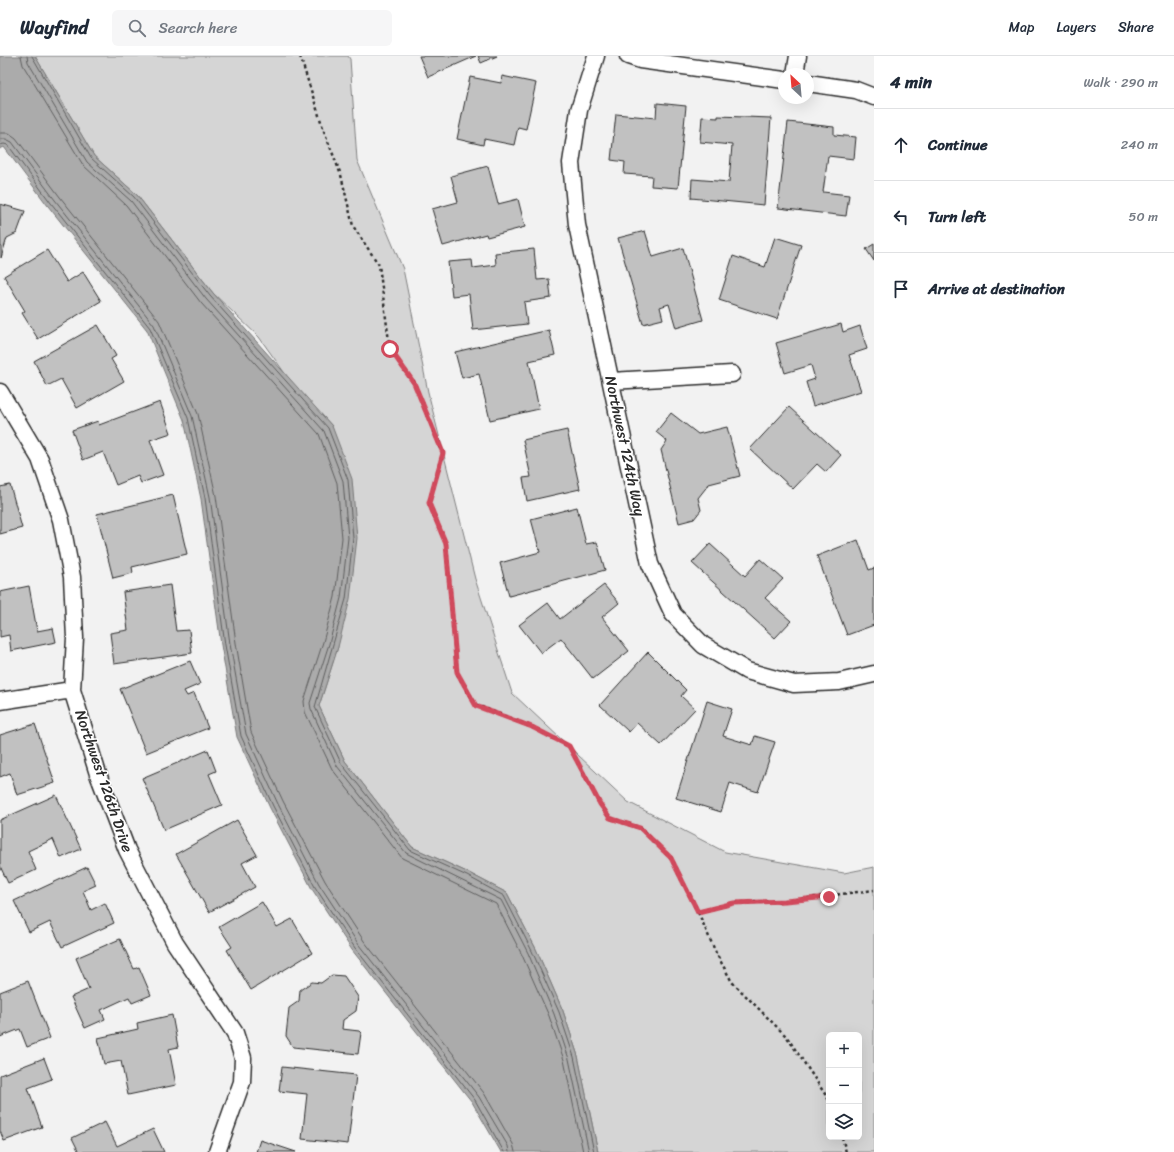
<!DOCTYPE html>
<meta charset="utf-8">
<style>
body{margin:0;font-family:Sriracha,sans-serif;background:#f6f6f7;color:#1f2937}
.controls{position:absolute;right:12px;bottom:12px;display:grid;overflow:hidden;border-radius:6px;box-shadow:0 4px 16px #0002}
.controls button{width:36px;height:36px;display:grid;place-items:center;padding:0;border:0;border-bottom:1px solid #e0e1e3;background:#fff;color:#1f2937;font:20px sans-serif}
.compass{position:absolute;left:778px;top:12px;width:36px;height:36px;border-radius:50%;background:#fff;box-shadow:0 4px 16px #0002;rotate:334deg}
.stop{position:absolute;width:12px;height:12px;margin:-9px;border:3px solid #d1495b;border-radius:50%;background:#fff}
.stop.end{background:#d1495b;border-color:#fff;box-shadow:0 1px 4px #0008}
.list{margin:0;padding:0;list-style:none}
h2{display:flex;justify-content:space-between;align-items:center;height:52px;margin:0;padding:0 16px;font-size:17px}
h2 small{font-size:13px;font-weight:400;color:#747a83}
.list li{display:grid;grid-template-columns:26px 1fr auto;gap:12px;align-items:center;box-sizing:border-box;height:72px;padding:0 16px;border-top:1px solid #e0e1e3}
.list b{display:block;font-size:15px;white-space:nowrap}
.list em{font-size:13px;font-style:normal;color:#747a83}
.icon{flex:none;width:22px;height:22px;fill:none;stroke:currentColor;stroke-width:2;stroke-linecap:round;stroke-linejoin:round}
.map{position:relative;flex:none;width:874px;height:1096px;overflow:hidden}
header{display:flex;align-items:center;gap:24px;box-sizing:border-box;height:56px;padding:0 20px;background:#fff;border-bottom:1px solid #e0e1e3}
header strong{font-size:19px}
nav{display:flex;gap:22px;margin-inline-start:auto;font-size:14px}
.search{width:280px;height:36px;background:#f6f6f7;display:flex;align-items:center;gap:10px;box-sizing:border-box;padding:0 14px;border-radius:6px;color:#747a83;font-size:15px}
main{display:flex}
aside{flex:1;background:#fff}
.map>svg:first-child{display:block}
.green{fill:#d5d5d5;stroke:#808080;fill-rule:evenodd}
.water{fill:#ababab;stroke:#787878}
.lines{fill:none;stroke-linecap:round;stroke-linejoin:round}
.shore{stroke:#5e5e5e;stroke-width:1}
.building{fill:#c1c1c1;stroke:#2b2b2b}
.minor-casing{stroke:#2b2b2b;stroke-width:19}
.path{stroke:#2b2b2b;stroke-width:2.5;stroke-dasharray:3 3;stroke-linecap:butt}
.minor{stroke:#fff;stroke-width:16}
.route{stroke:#d1495b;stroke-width:5}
.labels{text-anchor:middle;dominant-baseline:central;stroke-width:3;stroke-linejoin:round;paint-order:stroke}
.street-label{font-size:15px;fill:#2b2b2b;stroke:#fff}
</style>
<header>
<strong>Wayfind</strong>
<div class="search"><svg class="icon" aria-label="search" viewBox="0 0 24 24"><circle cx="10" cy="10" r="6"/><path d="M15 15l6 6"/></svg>Search here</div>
<nav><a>Map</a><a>Layers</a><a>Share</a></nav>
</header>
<main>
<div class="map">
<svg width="874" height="1096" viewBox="0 0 874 1096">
<rect width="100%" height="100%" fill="#f2f2f2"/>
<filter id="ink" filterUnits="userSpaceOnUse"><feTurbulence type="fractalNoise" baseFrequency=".025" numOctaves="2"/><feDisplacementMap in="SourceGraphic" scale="8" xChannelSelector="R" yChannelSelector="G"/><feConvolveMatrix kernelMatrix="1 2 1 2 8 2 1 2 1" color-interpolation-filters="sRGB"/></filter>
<g filter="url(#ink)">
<path class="green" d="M35,0H348L350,3L357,104L403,213L428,336L475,523L512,637L628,746L725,796L844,817L874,811V1096H598L578,1000L563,955L536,893L507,837L469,817L412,791L345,705L319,650L338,591L332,370L294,330L259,281L213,237L137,139L94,100ZM829,979H859V1081H829Z"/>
<path class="water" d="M0,0H35L94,100L137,139L213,237L332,370L352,423L357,482L350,543L338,591L319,650L345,705L412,791L469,817L507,837L536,893L563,955L578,1000L598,1096H501L472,1046L352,894L312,833L270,752L237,681L221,589L201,443L184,364L147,274L48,150L4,91L0,93Z"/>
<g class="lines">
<path class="shore" d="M21,0L23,9L83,109L126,149L201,247L319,378L337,427L342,482L335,541L323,586L304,645L305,656L332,713L402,802L496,848L522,899L549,960L564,1004L583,1096
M27,0L28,6L87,106L131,145L206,243L324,375L343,425L348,482L341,542L329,588L310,647L311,653L337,710L406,797L501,844L528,897L554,958L569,1003L589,1096
M32,0L91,102L134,141L210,240L328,372L348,424L353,482L346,543L315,651L341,707L410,794L467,820L504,840L532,895L559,956L574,1001L594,1096
M0,77H9L16,82L60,141L159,265L198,358L216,440L236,587L251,676L283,745L325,825L364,885L484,1037L513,1088L515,1096
M0,83H6L12,86L55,144L154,269L192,360L210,441L230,588L246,678L278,748L319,828L359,889L479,1041L508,1090L509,1096
M0,89L4,88L8,89L51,147L150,272L188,362L205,442L225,589L241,680L273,750L315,831L355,892L475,1044L504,1096"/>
</g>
<path class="building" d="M419,0H476L428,21Z
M478,0H497L481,7Z
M502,20L536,27L526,73L518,71L514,89L484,83L483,89L457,83L470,21L501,27Z
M657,47L686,50L678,132L651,130L652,120L624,118L625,106L611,104L616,58L656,62Z
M718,60L771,62L764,149L691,142L692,123L729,126L732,89L700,86L702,61L718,62Z
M788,66L834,71V79L856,81L854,103L828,100L823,136L849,139L846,160L778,152Z
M488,110L498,148L518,143L525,171L487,181L486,178L443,190L432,153L458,146L451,120Z
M0,148L25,155L17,177L7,182L1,202Z
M645,175L653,201L683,192L703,264L676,272L669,248L660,251L663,263L643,268L618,182Z
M775,181L801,189L777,263L719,244L733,200L765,211Z
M874,188V205L866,193Z
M534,193L537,224L549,223L551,242L524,246L527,268L473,274L469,238L452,240L448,206L472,204L473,212L496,209L495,197Z
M47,194L67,226L83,216L101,245L38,283L22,257L25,255L4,220Z
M841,268L843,276L860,270L867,293L849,299L861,335L813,350L806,326L815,323L811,309L785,317L776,287Z
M98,269L116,300L111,303L124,325L77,352L61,323L47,330L34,305Z
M549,274L555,299L529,305L539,353L490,364L479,318L462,322L455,296Z
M160,346L171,377L150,384L163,419L141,427L138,420L116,429L103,396L83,404L72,374L98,365L99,369Z
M789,351L841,399L826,416L817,408L793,433L750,393Z
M671,357L698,378L727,371L740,420L709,428L698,442L701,454L694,463L679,467L661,394L667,385L656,376Z
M567,374L580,433L527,445L523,422L531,421L523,384Z
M10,429L22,472L0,478V431Z
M173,439L187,498L132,511L133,517L113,522L97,458Z
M577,451L586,488L597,486L605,514L509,540L500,507L540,496L531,463Z
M858,484L869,514L874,512V569L847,579L817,500Z
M710,488L745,520L760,503L783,523L765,542L791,565L775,582L692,507Z
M170,529L176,575L189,574L192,597L114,608L110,577L128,574L123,536Z
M604,529L619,547L602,561L629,595L593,623L561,582L541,597L519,569L548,547L560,563Z
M29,530L37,575L53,572L56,586L11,595L9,579L0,581V536Z
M648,596L686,634L681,640L695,653L661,689L637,667L629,676L600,649Z
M190,605L200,628L184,635L187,640L194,637L208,672L146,697L120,633Z
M707,645L732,653L723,680L752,689L755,680L775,686L758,736L730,727L721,756L676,742Z
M35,668L55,727L17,739L10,717L0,721V679Z
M208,694L216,715L209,718L222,749L164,774L142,722Z
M56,739L81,793L61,802L53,783L28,795L36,814L8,827L0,810V764Z
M237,764L257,799L242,807L255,831L209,856L176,798Z
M87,811L96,829L83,835L91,854L105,847L114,867L62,891L50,866L29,876L14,845Z
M262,846L277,871L292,863L312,897L251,934L227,894L232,891L219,871Z
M120,883L134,913L139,911L151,939L132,947L129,941L101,954L105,963L85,972L71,941L89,933L76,902Z
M332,919L344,920L358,941L356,955L343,964L342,973L359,975L361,977L358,998L293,991L286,980L289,952L299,945L300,934L312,926L321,927Z
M28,925L50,982L27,991L20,973L0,981V936Z
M172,959L178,991L169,993L176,1029L128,1039L121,1005L104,1008L98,982L138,973L137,967Z
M44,1002L52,1023L28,1032L42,1071L4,1085L0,1075V1019Z
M282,1011L356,1019L348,1088L302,1083L307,1038L279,1035Z
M105,1066L117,1090L153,1073L164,1096H79L72,1082Z
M260,1084L296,1096H256Z"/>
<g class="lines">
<g class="minor-casing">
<path id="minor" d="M596,0L579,54L571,107L577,169L650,508L673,558L703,589L747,615L794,628L839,626L874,618
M628,0L640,4L784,24
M795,18L798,0
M808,27L856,34L874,41
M611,325L732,318
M0,336L40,403L61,464L72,521L75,582L72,634L98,718L127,794L175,887L235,977L243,1002L242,1026L217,1096
M0,645L72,634"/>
</g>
<path class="path" d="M300,0L324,75L341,119L353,170L379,209L390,293L414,327L443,397L429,447L446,488L457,617L476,649L532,671L569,690L600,748L610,762L640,772L671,802L698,856
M829,1044L787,981L732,926L716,897L698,856L734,847L785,845L874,834
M842,1081L846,1096"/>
<use href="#minor" class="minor"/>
</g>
</g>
<g class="lines" filter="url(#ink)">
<path class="route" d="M390,293L414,327L443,397L429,447L446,488L457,616L476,650L532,671L569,690L600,748L610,762L640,772L671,802L698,856L734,847L785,845L829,841"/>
</g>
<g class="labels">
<g class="street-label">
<text transform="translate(625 390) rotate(78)">Northwest 124th Way</text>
<text transform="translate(104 725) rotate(71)">Northwest 126th Drive</text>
</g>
</g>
</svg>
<div class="controls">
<button>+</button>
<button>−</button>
<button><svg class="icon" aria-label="layers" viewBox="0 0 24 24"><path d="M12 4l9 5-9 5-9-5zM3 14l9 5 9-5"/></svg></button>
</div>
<svg class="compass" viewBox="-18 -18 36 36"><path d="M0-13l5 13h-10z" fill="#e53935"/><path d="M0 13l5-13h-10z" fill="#747a83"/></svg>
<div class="stop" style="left:390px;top:293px"></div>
<div class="stop end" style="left:829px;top:841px"></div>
</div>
<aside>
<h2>4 min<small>Walk · 290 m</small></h2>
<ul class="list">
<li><svg class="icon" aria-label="ahead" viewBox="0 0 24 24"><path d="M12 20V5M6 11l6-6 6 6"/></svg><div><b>Continue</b></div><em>240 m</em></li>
<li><svg class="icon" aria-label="left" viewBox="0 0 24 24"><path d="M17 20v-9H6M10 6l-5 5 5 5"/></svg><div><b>Turn left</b></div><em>50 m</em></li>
<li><svg class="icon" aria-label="arrive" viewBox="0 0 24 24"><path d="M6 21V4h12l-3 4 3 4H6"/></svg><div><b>Arrive at destination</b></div></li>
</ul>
</aside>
</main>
